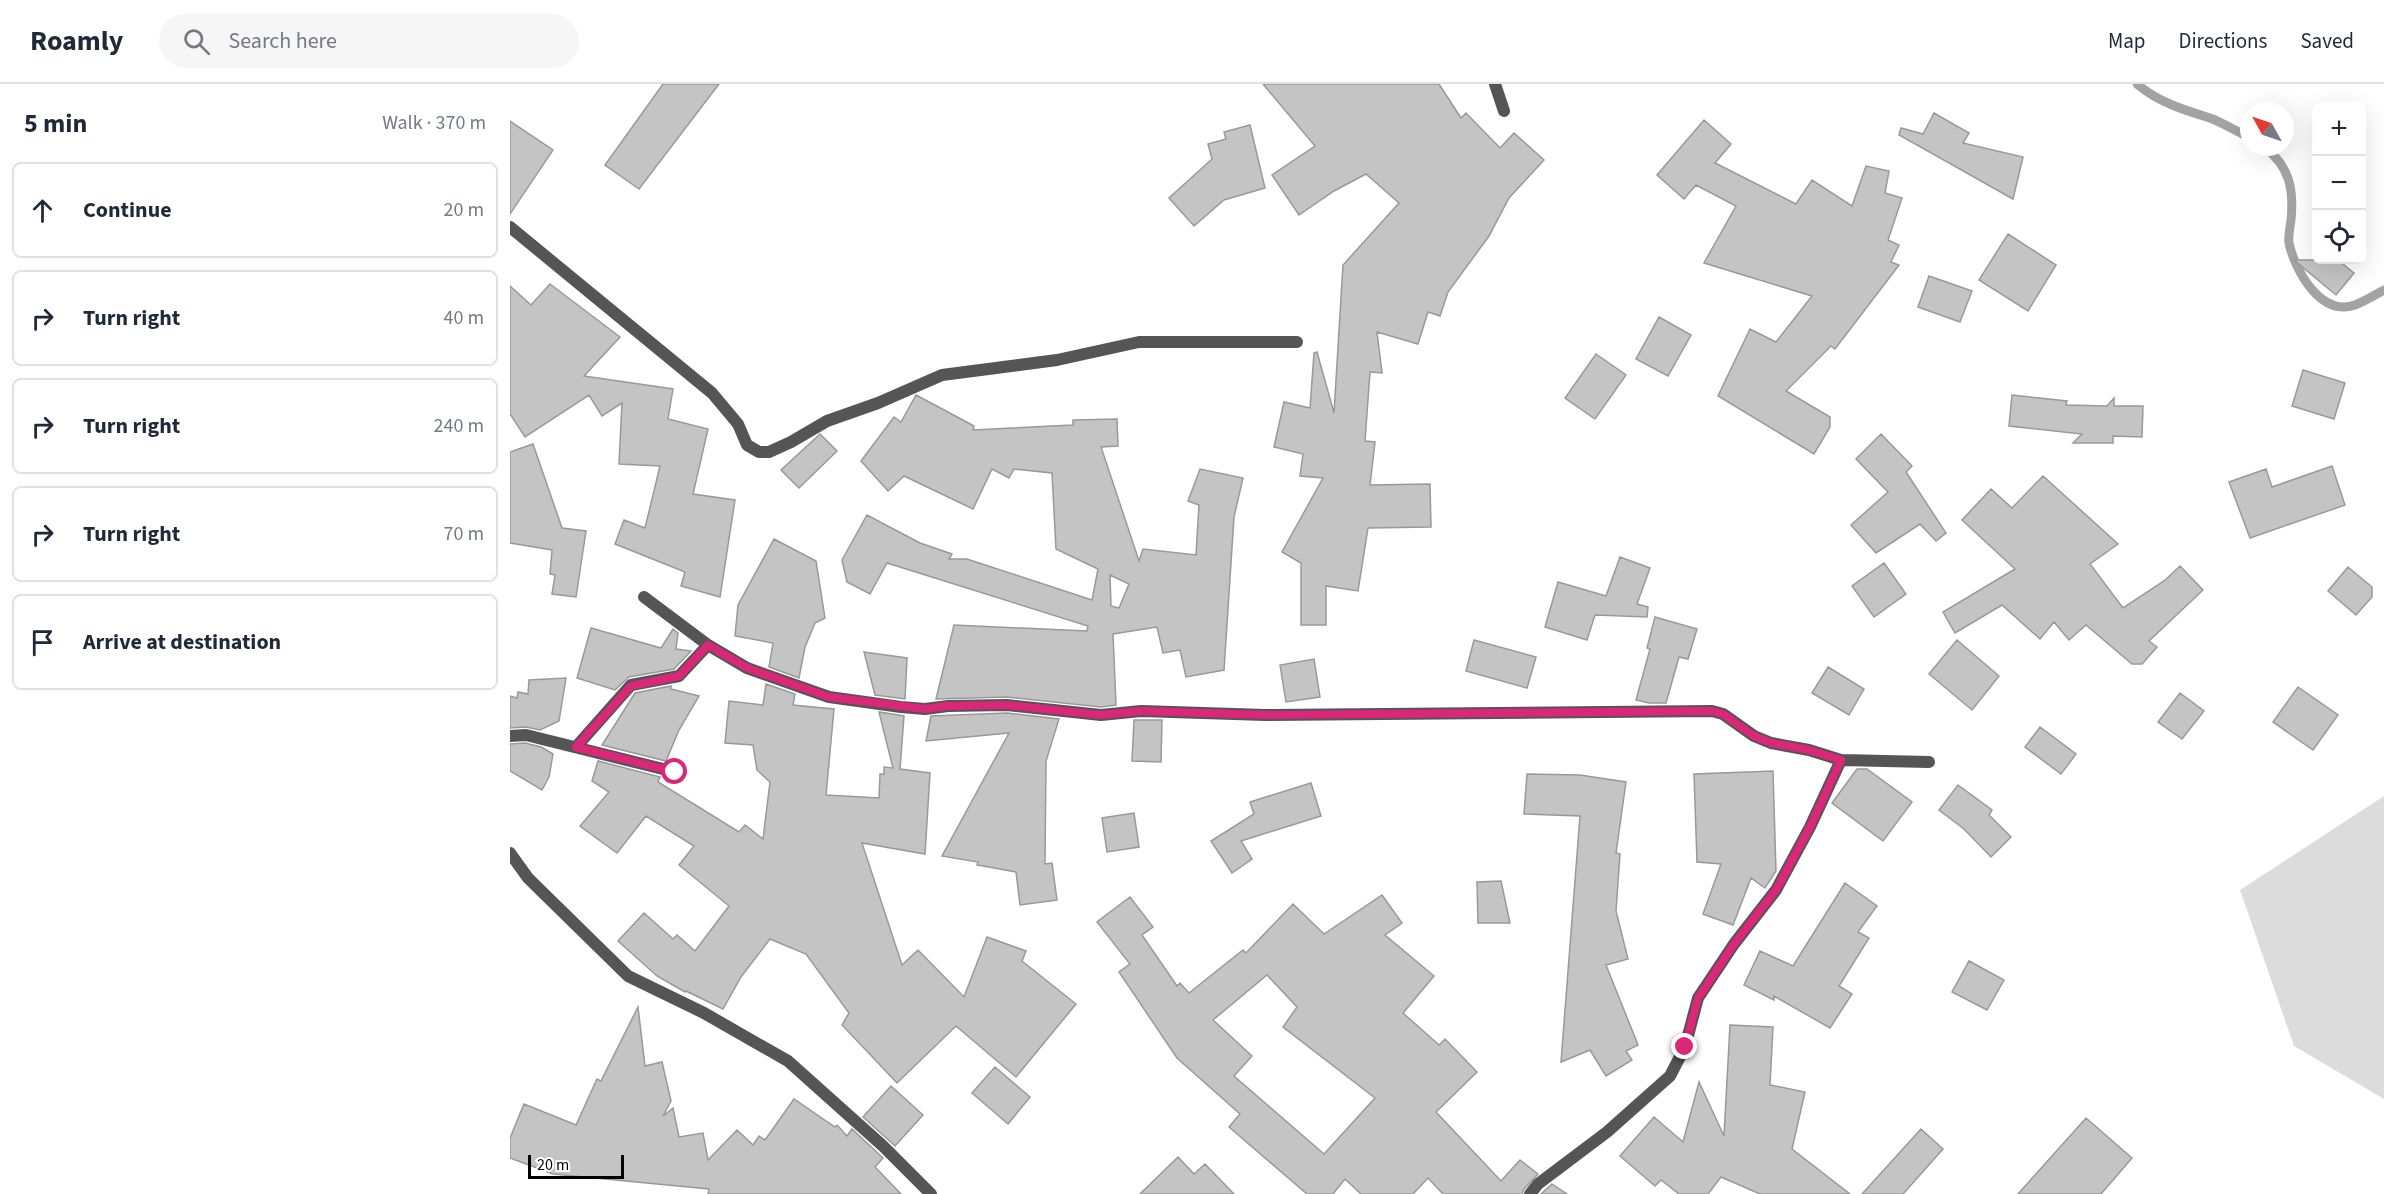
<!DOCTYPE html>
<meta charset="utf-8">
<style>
body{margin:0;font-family:"Source Sans 3",sans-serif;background:#f6f6f7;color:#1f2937}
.controls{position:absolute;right:18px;top:18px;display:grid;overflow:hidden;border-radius:9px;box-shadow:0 6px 24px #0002}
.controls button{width:54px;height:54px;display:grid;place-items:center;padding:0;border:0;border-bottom:2px solid #e0e1e3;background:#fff;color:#1f2937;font:30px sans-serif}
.compass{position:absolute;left:1730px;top:18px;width:54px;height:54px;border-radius:50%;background:#fff;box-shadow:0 6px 24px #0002;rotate:310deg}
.scale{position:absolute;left:18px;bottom:15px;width:96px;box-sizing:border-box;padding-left:6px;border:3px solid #000;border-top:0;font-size:16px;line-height:21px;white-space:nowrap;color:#000;-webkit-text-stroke:4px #fff;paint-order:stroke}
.stop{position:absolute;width:18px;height:18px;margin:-14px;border:4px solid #db2777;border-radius:50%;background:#fff}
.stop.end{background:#db2777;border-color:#fff;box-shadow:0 2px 6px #0008}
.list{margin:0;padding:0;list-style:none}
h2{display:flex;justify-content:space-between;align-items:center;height:78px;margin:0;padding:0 24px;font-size:26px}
h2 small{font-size:20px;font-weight:400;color:#747a83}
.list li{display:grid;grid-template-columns:39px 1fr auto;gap:18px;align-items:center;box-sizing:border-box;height:96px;margin:0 12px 12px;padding:0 12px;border:2px solid #e0e1e3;border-radius:9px}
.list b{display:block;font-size:22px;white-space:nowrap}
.list em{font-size:20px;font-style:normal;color:#747a83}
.icon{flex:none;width:33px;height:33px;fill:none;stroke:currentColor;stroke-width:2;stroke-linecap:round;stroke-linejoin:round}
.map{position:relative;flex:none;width:1874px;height:1110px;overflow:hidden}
header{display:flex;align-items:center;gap:36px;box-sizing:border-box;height:84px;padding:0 30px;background:#fff;border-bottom:2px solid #e0e1e3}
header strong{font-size:28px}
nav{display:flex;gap:33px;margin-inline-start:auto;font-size:21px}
.search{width:420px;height:54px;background:#f6f6f7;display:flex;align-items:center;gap:15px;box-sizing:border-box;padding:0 21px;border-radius:33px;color:#747a83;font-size:22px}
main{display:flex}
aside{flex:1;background:#fff}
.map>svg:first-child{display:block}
.green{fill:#dcdcdc}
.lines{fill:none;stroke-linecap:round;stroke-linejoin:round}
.stream{stroke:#a3a3a3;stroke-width:9}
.building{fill:#c4c4c4;stroke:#999;stroke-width:1.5;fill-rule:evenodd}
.street{stroke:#555;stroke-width:12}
.route{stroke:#db2777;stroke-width:8}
</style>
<header>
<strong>Roamly</strong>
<div class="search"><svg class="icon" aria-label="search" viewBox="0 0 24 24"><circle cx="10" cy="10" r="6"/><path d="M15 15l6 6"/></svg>Search here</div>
<nav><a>Map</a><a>Directions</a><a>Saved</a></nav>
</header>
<main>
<aside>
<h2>5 min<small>Walk · 370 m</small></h2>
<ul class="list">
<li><svg class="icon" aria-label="ahead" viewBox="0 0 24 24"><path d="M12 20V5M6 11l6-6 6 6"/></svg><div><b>Continue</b></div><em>20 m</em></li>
<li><svg class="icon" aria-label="right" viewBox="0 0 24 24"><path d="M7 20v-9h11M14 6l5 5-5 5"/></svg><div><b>Turn right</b></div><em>40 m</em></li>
<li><svg class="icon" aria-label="right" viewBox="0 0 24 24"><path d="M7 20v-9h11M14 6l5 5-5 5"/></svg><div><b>Turn right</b></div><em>240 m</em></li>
<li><svg class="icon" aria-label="right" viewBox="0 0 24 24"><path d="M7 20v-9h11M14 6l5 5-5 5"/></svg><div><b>Turn right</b></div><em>70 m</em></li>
<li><svg class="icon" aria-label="arrive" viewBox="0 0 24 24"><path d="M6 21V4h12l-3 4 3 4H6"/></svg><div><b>Arrive at destination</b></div></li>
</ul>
</aside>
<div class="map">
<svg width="1874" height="1110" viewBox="0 0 1874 1110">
<rect width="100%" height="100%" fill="#fff"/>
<path class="green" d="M1874,712V1015L1784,962L1730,806Z"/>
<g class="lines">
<path class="stream" d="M1627,0C1648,18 1674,26 1700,34C1713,39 1726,47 1739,53
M1754,63C1780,82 1784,106 1781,136C1780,143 1778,153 1779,159C1785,187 1811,233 1845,221C1855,217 1865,211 1874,206"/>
</g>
<path class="building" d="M153,0H209L129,105L95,81Z
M753,0H929L951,34L956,29L990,64L1004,49L1034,76L999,114L979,152L938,208L930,232L918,228L908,260L867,248L872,289L860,288L855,357L865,358L860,401L920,400L921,443L858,444L848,507L816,502V541H791V479L772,468L813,394L790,392L793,370L764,363L774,318L800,324L804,269L807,268L824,329L833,181L889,119L856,90L824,107L789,131L762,91L805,62Z
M1424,29L1459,49L1453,59L1513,73L1503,115L1389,51L1391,44L1413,50Z
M1194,36L1221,60L1205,79L1286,120L1302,96L1342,122L1356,82L1379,87L1375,109L1392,114L1378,156L1389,161L1381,178L1389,181L1325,265L1321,262L1276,307L1320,333V343L1304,370L1208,312L1240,245L1266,258L1302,212L1194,179L1226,122L1186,101L1174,115L1147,91Z
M0,37L43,66L0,130Z
M740,41L755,104L714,116L684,142L659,114L702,75L698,60L716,55L714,48Z
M1498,150L1546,181L1518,227L1469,196Z
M1784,176H1828L1844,189L1826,211Z
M1419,192L1462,207L1450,238L1408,223Z
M40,200L110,253L74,292L163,305L158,335L198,345L183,410L225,416L210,513L171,502L175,488L105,460L114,436L135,444L150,382L109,380L112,319L92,332L79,311L15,353L0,330V202L21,221Z
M1149,233L1181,251L1158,292L1126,275Z
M1086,270L1116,291L1085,335L1055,314Z
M1793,286L1835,299L1824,335L1782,322Z
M406,311L464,342L463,346L563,341V336L607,335L608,362L591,363L629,477L633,465L686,471L689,421L678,417L690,385L733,394L724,433L714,586L676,593L670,566L653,569L647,543L603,550L606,621L591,623L497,613L426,615L444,541L577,547L578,542L377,479L360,510L337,498L332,476L357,431L410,459L442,470L439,475H457L582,516L588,485L546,465L542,389L504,385L499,394L482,385L463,425L394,392L378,407L351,377L384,333L391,338ZM600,491L619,500L609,524L601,522Z
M1502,311L1557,317L1556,321L1597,322L1604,314V322H1633L1632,353L1603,352V359H1563L1572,350L1499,342Z
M310,350L327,367L289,404L271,386Z
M1371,350L1402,382L1396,388L1436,449L1426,457L1410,440L1366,469L1341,441L1378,408L1346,375Z
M23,360L52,444L76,447L66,513L42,510L45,491L40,490L42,466L0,459V368Z
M1822,382L1835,421L1740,454L1719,398L1756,385L1762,403Z
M1533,392L1608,460L1580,480L1613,524L1654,497L1670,482L1693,506L1639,557L1647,563L1632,580H1622L1576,541L1559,556L1544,538L1530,555L1492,521L1445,549L1433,528L1505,485L1452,436L1481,405L1502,424Z
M264,455L306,477L315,534L305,539L295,563L289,594L259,583L263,559L225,552L228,521Z
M1110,473L1140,484L1127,520L1138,523L1137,533L1085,531L1077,556L1035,543L1048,498L1096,512Z
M1374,479L1396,510L1364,533L1342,502Z
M1838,483L1862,503V513L1846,531L1818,507Z
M1145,533L1187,545L1178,575L1169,573L1156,619H1139L1126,616L1140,565L1137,564Z
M81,544L151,564L163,545L168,549L166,565L181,567L164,585L119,593L105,606L67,594Z
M964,556L1026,573L1017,604L956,587Z
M1447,556L1489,592L1462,626L1419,590Z
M354,568L397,574L395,615L365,611Z
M804,575L810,613L776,618L770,581Z
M1318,583L1354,605L1339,631L1302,609Z
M56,594L49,637L30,646L16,643L0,644V612L7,614L8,608L18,610L19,596Z
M256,600L285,610L283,621L324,625L316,711L369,714L370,690H374V683L383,684L369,628L394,632L390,685L420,689L415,770L352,759L392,881L408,866L454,913L477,853L516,867L512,877L566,920L506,993L446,942L387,999L332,941L339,929L296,870L260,855L231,893L213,925L176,907L175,908L147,892L108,857L134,829L163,855L167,851L185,867L219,822L169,781L184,762L136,732L107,769L70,742L99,708L82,697L88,677L150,693L148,698L229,748L235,741L253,755L260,698L247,686L243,661L215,659L219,617L253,621Z
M161,602V605L189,612L169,646L156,677L92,661L125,609Z
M1788,603L1828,631L1803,666L1763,638Z
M1670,609L1694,627L1672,655L1648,638Z
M497,629L549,635L536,677L535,780L542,779L547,816L510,821L506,788L467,781L468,778L432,772L499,649L416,657L421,632Z
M624,636H652L651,678L622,677Z
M1530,643L1566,670L1551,690L1515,663Z
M15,659L31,663L43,670L39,693L32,706L0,687V660Z
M1347,685H1357L1402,718L1373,757L1322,719Z
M1263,687L1266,787L1255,804L1241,794L1223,841L1193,830L1211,780L1187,778L1184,690Z
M1017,690L1070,691L1116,698L1106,769L1110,770L1106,827L1118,875L1096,881L1128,961L1116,967L1122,976L1096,992L1080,966L1051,978L1070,732L1014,730Z
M801,699L811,732L731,757L742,775L722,789L701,757L744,730L740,718Z
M1448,701L1482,726L1479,731L1501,753L1481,773L1454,745L1429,726Z
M624,729L629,763L597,768L592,734Z
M991,797L1000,839H968L967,798Z
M1335,799L1367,822L1348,848L1359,854L1329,902L1342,910L1320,944L1264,912V916L1234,901L1250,867L1283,882Z
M872,811L892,839L875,851L924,892L893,929L929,961L935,955L967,988L926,1028L991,1097L1010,1076L1028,1090L1014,1105L1012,1110H933L918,1094L903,1110H851L835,1095L823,1110H797L719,1043L730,1030L667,974L609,888L620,880L587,838L620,813L643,843L632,851L667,902L670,899L679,909L733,866L736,869L783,820L814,850ZM757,891L787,923L773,943L865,1014L814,1070L724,992L742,972L703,936Z
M1459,877L1494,896L1477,926L1442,908Z
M128,923L135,982L152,978L161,1017L153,1032L163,1024L169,1053L193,1049L198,1076L227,1046L243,1061L249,1052L255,1056L284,1015L325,1043L327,1041L337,1052L342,1045L373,1074L365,1083L391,1110H198L199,1105L43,1090L0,1074V1054L14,1020L66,1041L87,995L91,997Z
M1220,941L1263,943L1260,1001L1295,1008L1282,1065L1340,1110H1250L1211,1093L1198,1110H1169L1151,1096L1145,1102L1110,1072L1144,1033L1173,1058L1189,998L1214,1052Z
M485,983L520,1013L498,1040L462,1009Z
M381,1002L413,1031L385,1062L353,1033Z
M1576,1034L1622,1074L1591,1110H1508Z
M1411,1045L1433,1065L1393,1110H1352Z
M668,1073L684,1090L695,1080L724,1110H630Z
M1042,1100L1057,1110H1031Z"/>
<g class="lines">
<path class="street" d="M985,0L994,27
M0,143L202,309L228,340L237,361L249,368H259L281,358L317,337L368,319L432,291L547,276L629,258H787
M134,513L198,561L237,584L319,613L391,623L415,625L438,622L497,621L591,631L631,627L755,631L1202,627L1213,630L1244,652L1261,659L1299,666L1331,676L1419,678
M0,652L16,651L165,688
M66,663L121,601L169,592L198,561
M0,769L18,794L118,892L194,929L278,977L373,1062L421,1110
M1020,1110L1028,1100L1097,1048L1160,992L1175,963L1188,914L1224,860L1266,806L1300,743L1331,676"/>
</g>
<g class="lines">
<path class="route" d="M165,688L66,663L121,602L169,592L198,561L237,584L319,613L415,625L438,622L497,621L591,631L631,627L755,631L1202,627L1213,630L1244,652L1261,659L1299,666L1331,676L1300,743L1266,806L1224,860L1188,914L1175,963"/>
</g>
</svg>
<div class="controls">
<button>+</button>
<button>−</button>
<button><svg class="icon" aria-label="locate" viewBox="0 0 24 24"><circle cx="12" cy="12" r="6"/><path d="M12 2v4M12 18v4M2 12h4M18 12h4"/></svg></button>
</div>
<svg class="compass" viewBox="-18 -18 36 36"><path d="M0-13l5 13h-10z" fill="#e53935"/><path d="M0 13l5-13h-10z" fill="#747a83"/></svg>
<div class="scale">20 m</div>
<div class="stop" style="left:165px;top:688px"></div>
<div class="stop end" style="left:1175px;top:963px"></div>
</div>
</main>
